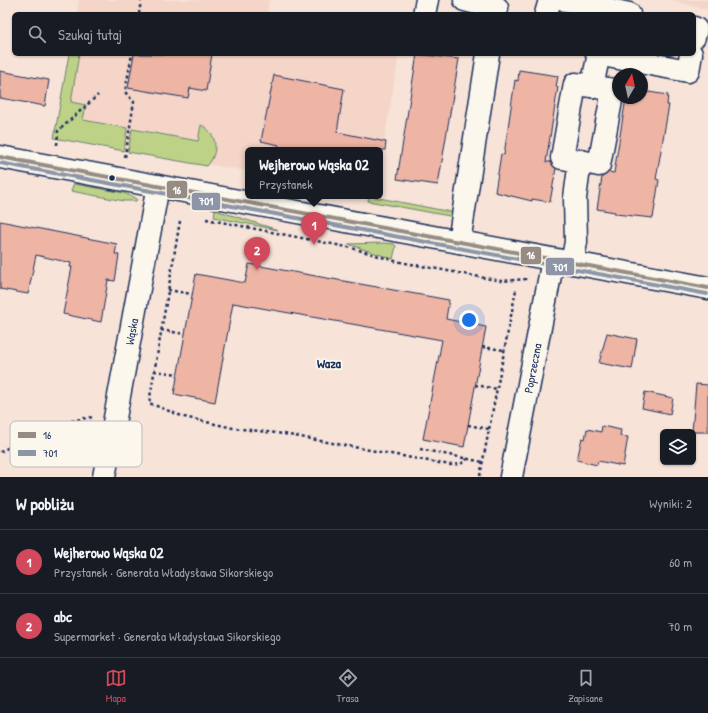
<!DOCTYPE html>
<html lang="pl">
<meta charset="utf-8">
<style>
body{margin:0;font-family:"Patrick Hand",sans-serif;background:#242831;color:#f1f3f6}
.controls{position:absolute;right:12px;bottom:12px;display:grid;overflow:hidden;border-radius:6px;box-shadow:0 1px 3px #0004}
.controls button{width:36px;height:36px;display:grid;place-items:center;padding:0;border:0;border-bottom:1px solid #363941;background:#171b24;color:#f1f3f6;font:20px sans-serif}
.compass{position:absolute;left:612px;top:68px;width:36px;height:36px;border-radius:50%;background:#171b24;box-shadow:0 1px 3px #0004;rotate:9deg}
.you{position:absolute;left:469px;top:320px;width:14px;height:14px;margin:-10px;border:3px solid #fff;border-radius:50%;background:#1a73e8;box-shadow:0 0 0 6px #1a73e833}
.badge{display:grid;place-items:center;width:26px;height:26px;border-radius:50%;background:#d1495b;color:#fff;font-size:13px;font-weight:700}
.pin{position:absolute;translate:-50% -33px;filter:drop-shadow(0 1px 2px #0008)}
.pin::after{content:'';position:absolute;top:21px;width:14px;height:12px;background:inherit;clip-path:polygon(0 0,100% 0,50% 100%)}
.popup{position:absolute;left:245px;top:147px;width:138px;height:52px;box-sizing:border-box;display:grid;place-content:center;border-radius:6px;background:#171b24;filter:drop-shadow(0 1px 3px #0005);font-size:13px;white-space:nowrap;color:#9ea1a6}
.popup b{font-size:15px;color:#f1f3f6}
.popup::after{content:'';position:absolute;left:50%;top:100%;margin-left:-8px;border:8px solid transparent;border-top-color:#171b24}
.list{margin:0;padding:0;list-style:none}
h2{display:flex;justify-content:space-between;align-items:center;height:52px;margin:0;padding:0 16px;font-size:17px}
h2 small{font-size:13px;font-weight:400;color:#9ea1a6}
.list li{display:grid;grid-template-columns:26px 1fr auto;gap:12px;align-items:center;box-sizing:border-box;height:64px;padding:0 16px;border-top:1px solid #363941}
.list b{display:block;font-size:15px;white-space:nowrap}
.list p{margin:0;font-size:13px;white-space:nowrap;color:#9ea1a6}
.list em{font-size:13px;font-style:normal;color:#9ea1a6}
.icon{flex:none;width:22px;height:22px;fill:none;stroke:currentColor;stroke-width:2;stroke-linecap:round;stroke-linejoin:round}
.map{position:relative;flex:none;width:708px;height:477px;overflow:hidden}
.search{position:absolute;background:#171b24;box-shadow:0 1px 3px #0004;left:12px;right:12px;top:12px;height:44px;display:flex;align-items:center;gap:10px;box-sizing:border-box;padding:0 14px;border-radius:6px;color:#9ea1a6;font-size:15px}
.sheet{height:180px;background:#171b24}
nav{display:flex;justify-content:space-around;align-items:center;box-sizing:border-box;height:56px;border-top:1px solid #363941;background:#171b24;font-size:11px;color:#9ea1a6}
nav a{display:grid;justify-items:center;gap:2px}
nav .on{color:#d1495b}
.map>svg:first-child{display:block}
.built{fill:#f4d5c8}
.green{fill:#bdd287;stroke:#6c8072}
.building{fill:#eeb5a5;stroke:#1b2f5e}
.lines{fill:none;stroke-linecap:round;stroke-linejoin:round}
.minor-casing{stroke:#1b2f5e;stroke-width:25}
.path{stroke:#1b2f5e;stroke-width:2.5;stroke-dasharray:3 3;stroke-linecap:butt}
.minor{stroke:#fbf7ec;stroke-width:22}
.bus-1-casing{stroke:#fbf7ec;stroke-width:7}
.bus-2-casing{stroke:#fbf7ec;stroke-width:7}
.bus-1{stroke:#968c83;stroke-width:4}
.bus-2{stroke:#8d95a6;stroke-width:4}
.bus-dot{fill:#1b2f5e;stroke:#fbf7ec;stroke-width:1.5}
.labels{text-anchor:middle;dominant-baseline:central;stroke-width:4;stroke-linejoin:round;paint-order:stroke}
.street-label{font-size:12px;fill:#1b2f5e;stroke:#fbf7ec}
.neighbourhood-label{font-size:13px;font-weight:bold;fill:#1b2f5e;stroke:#fbf7ec}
.key{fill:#fbf7ec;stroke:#b8bbc1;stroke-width:1}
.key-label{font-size:11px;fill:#1b2f5e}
.line-badge{stroke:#fbf7ec;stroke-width:1.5}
.badge-label{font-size:11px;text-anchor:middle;font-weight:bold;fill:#fff}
</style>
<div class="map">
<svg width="708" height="477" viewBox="0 0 708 477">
<rect width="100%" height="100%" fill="#f7e3d7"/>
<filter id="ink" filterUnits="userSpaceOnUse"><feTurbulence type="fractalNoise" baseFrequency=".025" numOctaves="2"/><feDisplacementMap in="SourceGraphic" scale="8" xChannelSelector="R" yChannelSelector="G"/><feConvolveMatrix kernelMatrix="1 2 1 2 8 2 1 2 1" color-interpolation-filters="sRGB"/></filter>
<g filter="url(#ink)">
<path class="built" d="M79,0H269L267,14H77Z
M672,0H708V10Z
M69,54H382L398,59L380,166V150H248V171L54,138Z"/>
<path class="green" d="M69,54H79L71,102L86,105L83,120L127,128L124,151L54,138Z
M201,125C218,133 219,153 207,166L128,152L132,129L198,141Z
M75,184L124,193L137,199L136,201H124L71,191L73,185Z
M369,196L456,213L455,217L368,201Z
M215,210L278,230L214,217Z
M384,243L394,244L396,246L393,259L348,244Z"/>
<path class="building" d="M134,54H212L206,91L190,88L188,98L128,88Z
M417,54L459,59L438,185L397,179Z
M519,70L558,76L556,87H558L546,162H550L556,168L550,202L532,199V201L495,192L501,154L504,155L515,80L518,81Z
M0,71L49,80L45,106L0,98Z
M274,75L344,89L337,132L386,142L385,150H278L279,145L261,141Z
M642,91L668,95L667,105H669L656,179L659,180L653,218L615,214V212L597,209L602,177L609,172L614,173L626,98H642Z
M0,221L117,244L115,254L119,255L115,281L108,280L101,322L63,314L72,267H70L71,263L36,255L28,294L0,289Z
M249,264L449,300L446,319L486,327L464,447L423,439L442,340L233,303L215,402L174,394L196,274L245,283Z
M607,333L637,339L632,369L599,363Z
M696,384L708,385V432H692Z
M645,392L673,398L670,414L642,408Z
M602,426L621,430L620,436L628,437L623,466L598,461L597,465L577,460L582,438L585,439L587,429L601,432Z"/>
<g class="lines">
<g class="minor-casing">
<g id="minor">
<path d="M465,0L497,8L495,14"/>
<path d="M566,0L629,14"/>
<path d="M424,14L427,0"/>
<path d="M546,14L550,0"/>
<path d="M694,28L696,29L694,37"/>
<path d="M597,54L688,71L691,54"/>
<path d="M0,157L708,288"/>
<path d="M580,161L599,165L613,90L592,86"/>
<path d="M459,242L488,54"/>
<path d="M572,263L576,242L575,198L580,161L562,158L575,84L592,86L599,54"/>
<path id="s1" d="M104,477L158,186"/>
<path id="s2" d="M511,477L553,260"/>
</g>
</g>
<path class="path" d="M139,14L141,0
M57,145L58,131L98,95
M125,157L134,102L125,92L132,54
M206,219L352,248L395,261L501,281L528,279
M180,221L149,403L184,417L233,428L284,434L450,465L461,464L467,459
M168,290L192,294
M161,330L185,334
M482,347L504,350
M154,371L178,374
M475,385L497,389
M468,425L489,429
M420,449L483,462
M0,452C32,435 58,421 94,417
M480,476L516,290"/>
<use href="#minor" class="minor"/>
<g class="bus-1-casing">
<path id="bus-1" d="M0,157L708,288"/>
</g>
<g class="bus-2-casing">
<path id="bus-2" d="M0,163L707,294"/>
</g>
<use href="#bus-1" class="bus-1"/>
<use href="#bus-2" class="bus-2"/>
</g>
</g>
<circle class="bus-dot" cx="112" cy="178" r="3.5"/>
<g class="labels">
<g class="street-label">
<text stroke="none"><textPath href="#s1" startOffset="148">Wąska</textPath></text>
<text stroke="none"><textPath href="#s2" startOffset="111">Poprzeczna</textPath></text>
</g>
<g class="neighbourhood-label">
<text x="329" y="363">Waza</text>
</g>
</g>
<rect x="10" y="421" width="132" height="46" rx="6" class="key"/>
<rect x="18" y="432" width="18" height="6" fill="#968c83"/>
<rect x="18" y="450" width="18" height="6" fill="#8d95a6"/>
<g class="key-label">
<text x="43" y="439">16</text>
<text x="43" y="457">701</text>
</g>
<g class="line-badge">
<rect x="166" y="180" width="22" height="19" rx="4" fill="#968c83"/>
<rect x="191" y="192" width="30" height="19" rx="4" fill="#8d95a6"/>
<rect x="520" y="246" width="22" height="19" rx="4" fill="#968c83"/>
<rect x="545" y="257" width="30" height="19" rx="4" fill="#8d95a6"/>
</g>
<g class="badge-label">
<text x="177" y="194">16</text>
<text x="206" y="205">701</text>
<text x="531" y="259">16</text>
<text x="560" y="271">701</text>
</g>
</svg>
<div class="controls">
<button><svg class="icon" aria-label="layers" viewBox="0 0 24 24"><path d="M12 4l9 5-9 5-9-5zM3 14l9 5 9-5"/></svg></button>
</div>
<svg class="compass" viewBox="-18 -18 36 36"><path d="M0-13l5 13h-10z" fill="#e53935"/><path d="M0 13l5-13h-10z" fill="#9ea1a6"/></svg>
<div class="you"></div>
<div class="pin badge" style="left:314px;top:245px">1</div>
<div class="popup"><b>Wejherowo Wąska 02</b>Przystanek</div>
<div class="pin badge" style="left:257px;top:270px">2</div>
<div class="search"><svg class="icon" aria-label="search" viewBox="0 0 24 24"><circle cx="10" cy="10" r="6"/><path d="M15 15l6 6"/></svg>Szukaj tutaj</div>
</div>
<section class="sheet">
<h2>W pobliżu<small>Wyniki: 2</small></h2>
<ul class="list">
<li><span class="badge">1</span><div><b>Wejherowo Wąska 02</b><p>Przystanek · Generała Władysława Sikorskiego</p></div><em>60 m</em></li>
<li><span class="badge">2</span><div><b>abc</b><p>Supermarket · Generała Władysława Sikorskiego</p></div><em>70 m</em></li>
</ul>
</section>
<nav>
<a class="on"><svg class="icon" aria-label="map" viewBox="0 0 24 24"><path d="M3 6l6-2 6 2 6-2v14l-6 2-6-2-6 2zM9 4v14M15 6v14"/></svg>Mapa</a>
<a><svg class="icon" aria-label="directions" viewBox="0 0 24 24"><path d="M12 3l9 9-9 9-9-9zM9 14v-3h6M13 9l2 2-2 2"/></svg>Trasa</a>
<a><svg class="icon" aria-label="saved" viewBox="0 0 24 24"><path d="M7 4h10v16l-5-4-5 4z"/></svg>Zapisane</a>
</nav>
